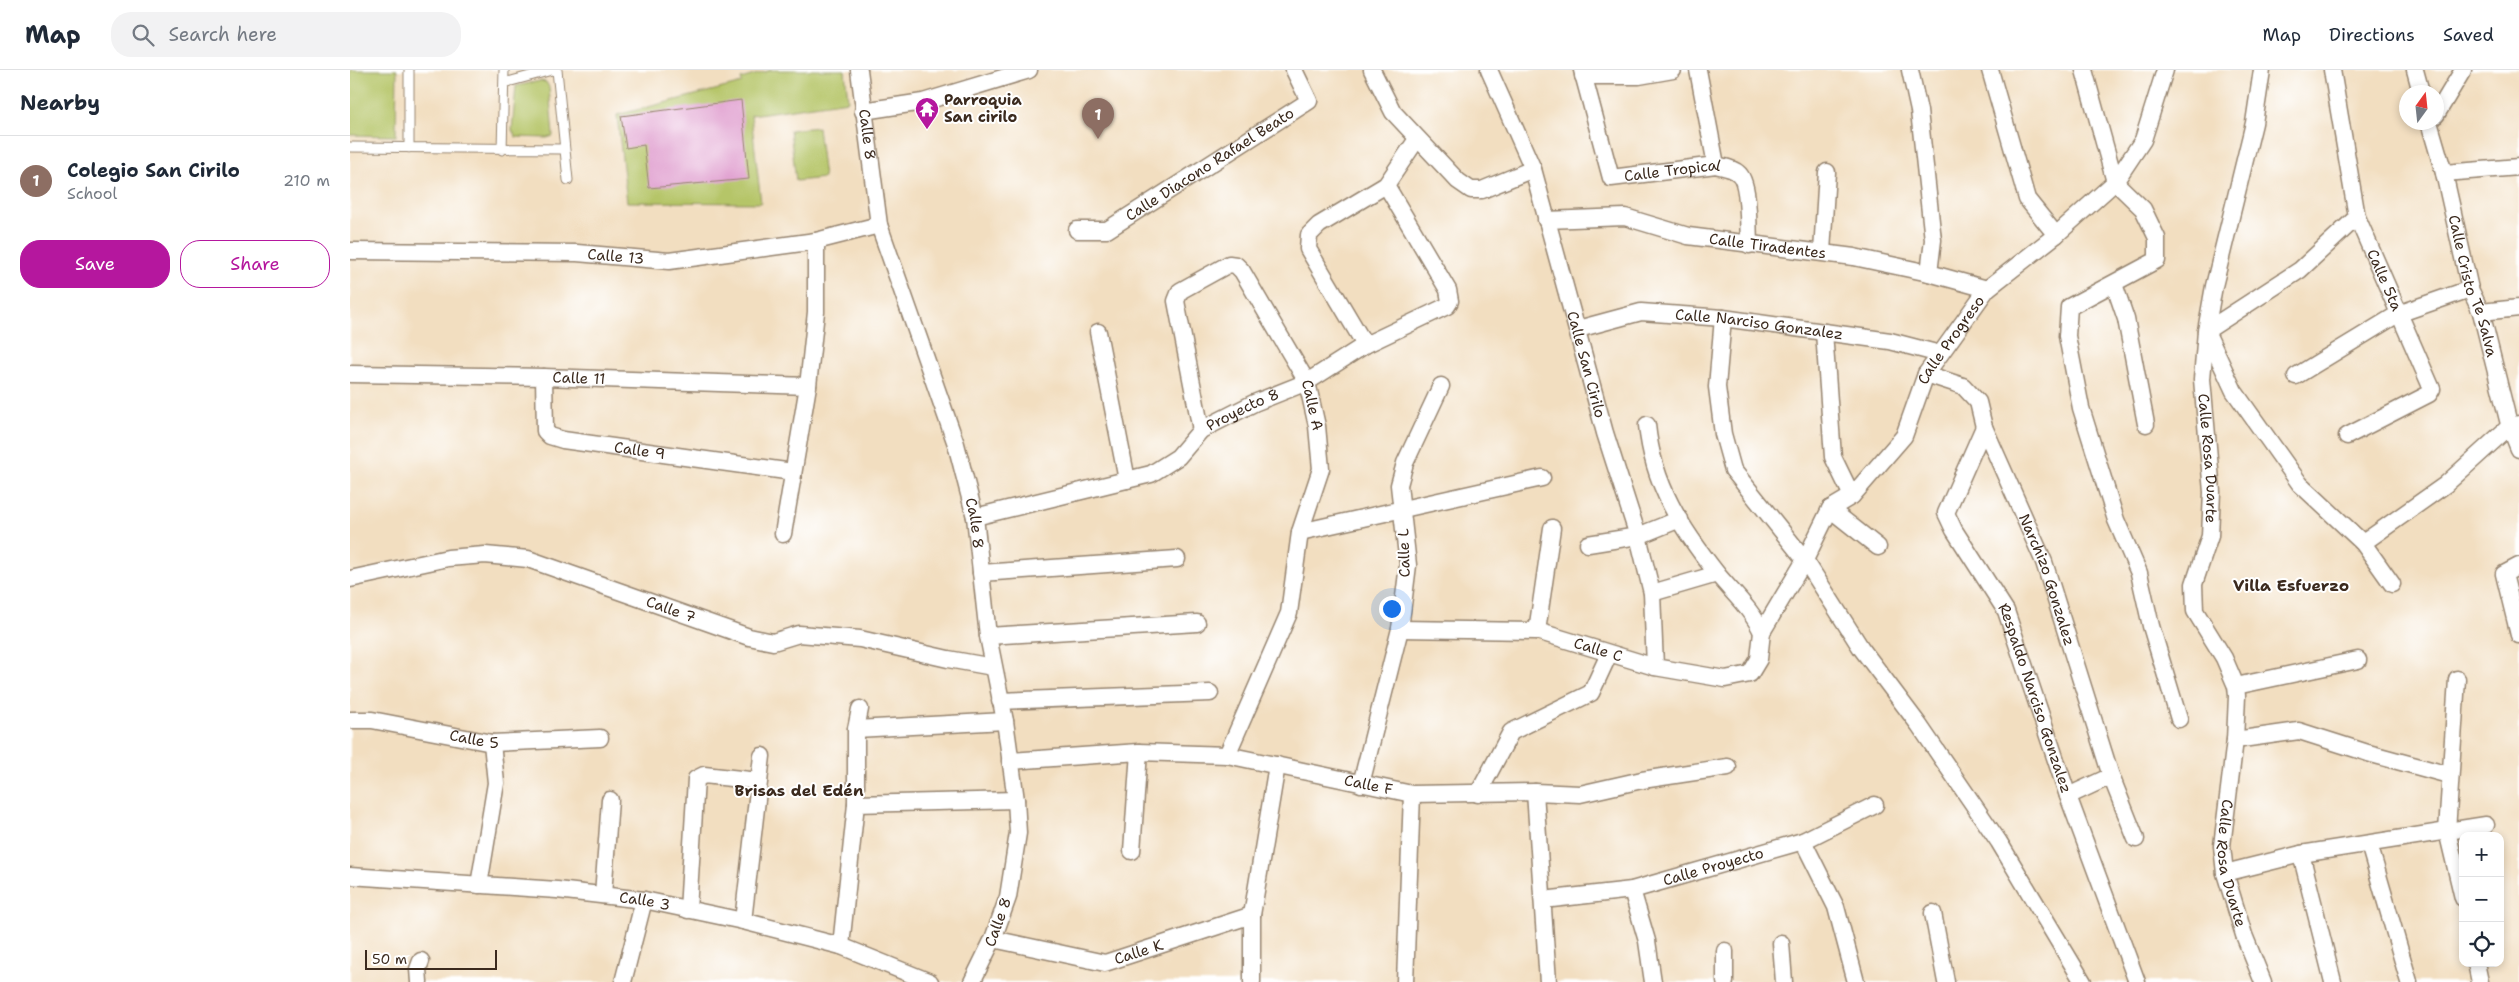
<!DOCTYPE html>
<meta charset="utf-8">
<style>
body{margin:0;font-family:"Shantell Sans",sans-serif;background:#f2f2f3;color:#1f2937}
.controls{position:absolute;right:15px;bottom:15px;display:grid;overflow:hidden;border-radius:10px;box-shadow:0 2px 8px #0003}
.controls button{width:45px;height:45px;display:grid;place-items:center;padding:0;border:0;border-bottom:1px solid #e0e1e3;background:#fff;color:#1f2937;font:25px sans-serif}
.compass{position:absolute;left:2049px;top:15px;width:45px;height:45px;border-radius:50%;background:#fff;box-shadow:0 2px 8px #0003;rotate:15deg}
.scale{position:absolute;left:15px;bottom:12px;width:132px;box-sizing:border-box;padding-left:5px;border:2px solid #3b2a1e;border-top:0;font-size:14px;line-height:18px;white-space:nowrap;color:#3b2a1e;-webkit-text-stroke:4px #fff;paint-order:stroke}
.you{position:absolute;left:1041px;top:538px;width:18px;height:18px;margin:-12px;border:4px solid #fff;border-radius:50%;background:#1a73e8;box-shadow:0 0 0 8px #1a73e833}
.badge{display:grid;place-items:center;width:32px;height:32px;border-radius:50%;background:#b5179e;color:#fff;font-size:16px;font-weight:700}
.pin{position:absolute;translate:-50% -41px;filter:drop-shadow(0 1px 2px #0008)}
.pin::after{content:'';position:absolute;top:26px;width:18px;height:15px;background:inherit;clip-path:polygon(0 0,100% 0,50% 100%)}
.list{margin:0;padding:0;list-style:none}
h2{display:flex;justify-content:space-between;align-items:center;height:65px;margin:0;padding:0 20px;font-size:21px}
h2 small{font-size:16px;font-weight:400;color:#747a83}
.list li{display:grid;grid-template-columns:32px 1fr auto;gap:15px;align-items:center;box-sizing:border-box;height:90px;padding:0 20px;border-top:1px solid #e0e1e3}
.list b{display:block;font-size:19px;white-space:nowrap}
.list p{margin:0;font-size:16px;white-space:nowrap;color:#747a83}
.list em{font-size:16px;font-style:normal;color:#747a83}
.actions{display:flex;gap:10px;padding:15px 20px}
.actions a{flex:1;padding:11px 0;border:1px solid #b5179e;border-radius:20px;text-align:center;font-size:18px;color:#b5179e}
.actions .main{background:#b5179e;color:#fff}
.icon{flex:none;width:28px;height:28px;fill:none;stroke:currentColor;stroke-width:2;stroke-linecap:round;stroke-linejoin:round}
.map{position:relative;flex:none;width:2169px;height:912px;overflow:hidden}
header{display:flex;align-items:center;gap:30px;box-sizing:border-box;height:70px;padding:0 25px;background:#fff;border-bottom:1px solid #e0e1e3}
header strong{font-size:24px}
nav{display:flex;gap:28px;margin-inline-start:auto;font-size:18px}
.search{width:350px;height:45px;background:#f2f2f3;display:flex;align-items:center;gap:12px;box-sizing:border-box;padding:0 18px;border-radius:20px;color:#747a83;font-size:19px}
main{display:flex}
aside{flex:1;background:#fff}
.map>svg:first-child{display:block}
.green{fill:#b5c568;stroke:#787843}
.building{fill:#df9bcd}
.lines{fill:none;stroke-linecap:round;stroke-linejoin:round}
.service-casing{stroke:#96846f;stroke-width:11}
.minor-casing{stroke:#96846f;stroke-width:19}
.service{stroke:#fff;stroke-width:9}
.minor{stroke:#fff;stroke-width:16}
.labels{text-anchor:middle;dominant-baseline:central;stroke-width:4;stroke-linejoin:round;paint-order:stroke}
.poi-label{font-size:15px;font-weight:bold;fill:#3b2a1e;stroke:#fff;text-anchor:start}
.street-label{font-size:15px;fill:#3b2a1e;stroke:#fff}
.neighbourhood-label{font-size:16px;font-weight:bold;fill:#3b2a1e;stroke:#fff}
</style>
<header>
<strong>Map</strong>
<div class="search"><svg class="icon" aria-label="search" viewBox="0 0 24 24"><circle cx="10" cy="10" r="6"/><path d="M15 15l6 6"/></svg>Search here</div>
<nav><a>Map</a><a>Directions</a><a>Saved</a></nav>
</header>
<main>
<aside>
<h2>Nearby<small></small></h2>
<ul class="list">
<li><span class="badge" style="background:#8d6e63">1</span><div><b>Colegio San Cirilo</b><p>School</p></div><em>210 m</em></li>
</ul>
<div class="actions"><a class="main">Save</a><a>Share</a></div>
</aside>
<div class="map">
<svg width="2169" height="912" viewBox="0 0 2169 912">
<rect width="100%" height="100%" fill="#fff"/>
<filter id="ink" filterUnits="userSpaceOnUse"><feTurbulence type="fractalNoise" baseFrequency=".02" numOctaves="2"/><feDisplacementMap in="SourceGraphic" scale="10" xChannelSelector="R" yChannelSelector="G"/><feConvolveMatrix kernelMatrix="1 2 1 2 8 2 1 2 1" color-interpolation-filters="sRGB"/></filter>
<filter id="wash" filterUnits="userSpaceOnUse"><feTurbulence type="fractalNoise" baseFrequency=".0096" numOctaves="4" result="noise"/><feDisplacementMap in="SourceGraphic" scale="20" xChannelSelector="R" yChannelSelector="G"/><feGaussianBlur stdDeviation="1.12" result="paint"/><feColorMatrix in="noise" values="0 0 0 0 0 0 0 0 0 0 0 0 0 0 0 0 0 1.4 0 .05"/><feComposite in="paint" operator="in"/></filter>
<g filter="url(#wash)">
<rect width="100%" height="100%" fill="#f2dec0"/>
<path class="green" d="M0,0H47L46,66L0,65Z
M421,0H495L498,31L401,45L411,133L277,132L267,45L392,13L391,9Z
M190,11L196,12L199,17L203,66L197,68L166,67L162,60L166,16Z
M468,57L474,108L446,111L440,60Z"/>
<g id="blocks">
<path class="building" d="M391,30L399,109L299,118L294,75L276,78L271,46Z"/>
</g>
</g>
<g filter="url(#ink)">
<use href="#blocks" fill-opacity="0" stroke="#96846f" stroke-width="1"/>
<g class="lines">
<g class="service-casing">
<path id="service" d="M207,0L218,110
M154,13L202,0
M0,77L214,79
M59,78V0
M152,80L154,0"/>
</g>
<g class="minor-casing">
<g id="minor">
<path id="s1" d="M509,0L529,155L606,374L625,447L638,566L655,651L666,730L668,763L658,827L643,869L622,912"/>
<path d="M1022,0L1043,42L1108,111L1121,120H1132L1183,99"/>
<path id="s2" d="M1139,0L1183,99L1255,363L1288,466L1302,523L1305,597"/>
<path id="s3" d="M1232,0L1261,108L1366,95C1373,97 1383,98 1388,103C1400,112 1398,159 1399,175"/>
<path d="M1348,0L1366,95"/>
<path d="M1560,0L1569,41L1583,170L1579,203"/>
<path d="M1640,0L1677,129L1706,165"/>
<path d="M1734,0L1765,112L1793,139L1807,168V190L1719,237L1717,266L1731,338L1766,450L1789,503L1801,556L1829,649"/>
<path id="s4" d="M1912,0L1904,53L1864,216L1856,261L1852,309L1862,422L1860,466L1844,514L1845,541L1874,588L1886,616L1887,626L1885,670L1872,776L1875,803L1894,865L1913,912"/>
<path id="s5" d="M1982,0L2007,147L2082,319L2079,324L1997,366"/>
<path d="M2065,0L2071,22"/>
<path d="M1233,6H1289L1323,0"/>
<path d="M513,41L573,32L679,0"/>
<path d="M2086,45L2113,0"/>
<path id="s6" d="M2079,52L2094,103L2120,219L2131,242L2159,354L2169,379"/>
<path d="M2094,103L2169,97"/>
<path d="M2007,147L1950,200L1856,261L1884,321L1950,414L2013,473L2042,514"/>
<path id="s7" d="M1196,150L1275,147L1338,166L1504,187L1579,203L1637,219"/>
<path id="s8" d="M727,160H757L959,31L944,0"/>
<path id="s9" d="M0,181L227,183L319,191L466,171L529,155"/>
<path d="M1472,182L1477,102"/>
<path d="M1764,214L1776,249L1796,354"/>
<path d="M2131,242L2169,238"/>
<path d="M1373,248L1367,317L1373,364L1383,400L1455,490L1511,578L1569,655L1649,772L1733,912"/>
<path id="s10" d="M1228,259L1291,242L1373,248L1474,262L1540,271L1590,284"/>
<path d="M748,262L777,410"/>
<path d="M1474,262L1483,387L1502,426"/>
<path d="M1015,275L958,179L959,165L969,155L1036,115L1067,69"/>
<path id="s11" d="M0,304L194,307L458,316"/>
<path id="s12" d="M1576,304L1613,316L1628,332L1634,357L1694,492L1761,706L1718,726"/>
<path d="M1946,306L2048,244L2120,219"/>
<path id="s13" d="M194,307L195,361L200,366L213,370L443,402"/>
<path d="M1297,355C1303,415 1331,458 1368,505C1383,523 1402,540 1412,562"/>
<path id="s14" d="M1634,357L1596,443L1604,460L1656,541L1718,726L1787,912"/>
<path id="s15" d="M851,360L826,231L830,221L879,194L886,195L892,201L957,312L967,356L971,399L950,462L939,543L877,685"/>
<path d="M1480,439L1528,477"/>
<path id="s16" d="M625,447L801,404L828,387L851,360L904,333L957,312L1015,275L1097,236L1100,231L1098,220L1036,115"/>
<path d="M950,462L1192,408"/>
<path d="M433,464L458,316L466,242V171"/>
<path d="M2013,473L2095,415L2160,356L2169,354"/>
<path d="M1238,474L1288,466L1330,449"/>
<path d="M2169,496L2154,504L2169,565"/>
<path d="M631,503L827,489"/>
<path id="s17" d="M0,509L98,488L135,485L178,489L399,567L423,572L449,564L510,569L598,589L643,597"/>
<path d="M1302,523L1367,504"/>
<path id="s18" d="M1050,559L1187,561L1305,597L1375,609L1400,604L1409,589L1412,562L1455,490L1480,439L1502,426L1554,366L1576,304L1637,219L1706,165L1765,112L1793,70L1815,0"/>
<path d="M1187,561L1202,458"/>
<path d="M638,566L847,553"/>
<path d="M2107,609L2097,761L2113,828"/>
<path d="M1886,616L2008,590"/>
<path d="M650,631L860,623"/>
<path id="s19" d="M0,650H22L142,673L250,668"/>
<path d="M506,659L655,651"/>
<path d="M1885,670L1949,661L2018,683L2099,705"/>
<path id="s20" d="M660,691L789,682L877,685L1062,724L1185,722L1230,724L1292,710L1378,697"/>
<path d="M1761,706L1786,769"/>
<path d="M1011,714L1050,559L1058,495L1049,415L1055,393L1091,316"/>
<path d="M1185,722L1198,912"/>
<path d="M1128,724L1161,662L1241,623L1259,584"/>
<path d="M506,734L666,730"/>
<path d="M1453,771L1486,837L1506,912"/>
<path d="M2019,774L2059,912"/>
<path d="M782,781L789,682"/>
<path d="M1951,784L1983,912"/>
<path d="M1875,803L1951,784L2136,755"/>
<path id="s21" d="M0,806L207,820L294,830L393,851L491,876L580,912"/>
<path d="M129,815L146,713L142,673"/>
<path d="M1282,820L1297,871L1303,912"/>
<path d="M253,825L260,730"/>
<path id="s22" d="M1193,830L1282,820L1453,771L1525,735"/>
<path d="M338,840L346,709L354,705L409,711"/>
<path d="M1583,843L1596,912"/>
<path d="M393,851L412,686"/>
<path id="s23" d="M643,869L755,893L902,845"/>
<path d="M1431,873L1434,912"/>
<path d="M491,876L506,734V659L510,639"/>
<path d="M1375,881V912"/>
<path d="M2126,893L2130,912"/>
<path d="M69,912L68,899L71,891"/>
<path d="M273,912L294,830"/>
<path d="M902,912V845L927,695"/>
<path d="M1055,912L1062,724"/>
</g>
</g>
<use href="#service" class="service"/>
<use href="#minor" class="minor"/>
</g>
</g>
<defs>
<g id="temple-pin" transform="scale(1.25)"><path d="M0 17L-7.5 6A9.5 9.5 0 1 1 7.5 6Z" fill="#b5179e" stroke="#fff"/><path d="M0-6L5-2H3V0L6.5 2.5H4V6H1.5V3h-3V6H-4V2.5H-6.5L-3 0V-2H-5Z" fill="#fff"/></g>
</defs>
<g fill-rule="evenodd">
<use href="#temple-pin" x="577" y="39"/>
</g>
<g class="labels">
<g class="poi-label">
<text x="594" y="30">Parroquia<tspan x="594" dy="17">San cirilo</tspan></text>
</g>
<g class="street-label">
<text stroke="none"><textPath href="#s1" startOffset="65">Calle 8</textPath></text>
<text stroke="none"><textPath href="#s8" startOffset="152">Calle Diacono Rafael Beato</textPath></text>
<text stroke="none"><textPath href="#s3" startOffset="174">Calle Tropical</textPath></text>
<text stroke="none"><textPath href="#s7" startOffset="225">Calle Tiradentes</textPath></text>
<text stroke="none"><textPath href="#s9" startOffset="266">Calle 13</textPath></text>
<text stroke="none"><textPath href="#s5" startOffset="218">Calle 5ta</textPath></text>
<text stroke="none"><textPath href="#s6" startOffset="170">Calle Cristo Te Salva</textPath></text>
<text stroke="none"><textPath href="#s10" startOffset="184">Calle Narciso Gonzalez</textPath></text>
<text stroke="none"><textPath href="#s18" startOffset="755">Calle Progreso</textPath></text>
<text stroke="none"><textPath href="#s2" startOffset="311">Calle San Cirilo</textPath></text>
<text stroke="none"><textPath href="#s11" startOffset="229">Calle 11</textPath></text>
<text stroke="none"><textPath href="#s15" startOffset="366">Calle A</textPath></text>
<text stroke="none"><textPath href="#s16" startOffset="295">Proyecto 8</textPath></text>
<text stroke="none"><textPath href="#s13" startOffset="152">Calle 9</textPath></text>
<text stroke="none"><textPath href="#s4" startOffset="395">Calle Rosa Duarte</textPath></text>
<text stroke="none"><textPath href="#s1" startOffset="470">Calle 8</textPath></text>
<text transform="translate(1054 483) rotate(-92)">Calle L</text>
<text stroke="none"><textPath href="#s12" startOffset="252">Narchizo Gonzalez</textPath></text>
<text stroke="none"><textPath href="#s17" startOffset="332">Calle 7</textPath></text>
<text stroke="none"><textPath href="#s18" startOffset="201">Calle C</textPath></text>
<text stroke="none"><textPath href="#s14" startOffset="301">Respaldo Narciso Gonzalez</textPath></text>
<text stroke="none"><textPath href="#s19" startOffset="126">Calle 5</textPath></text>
<text stroke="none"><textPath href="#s20" startOffset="362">Calle F</textPath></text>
<text stroke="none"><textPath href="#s4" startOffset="815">Calle Rosa Duarte</textPath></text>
<text stroke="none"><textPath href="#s22" startOffset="174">Calle Proyecto</textPath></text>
<text stroke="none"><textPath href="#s21" startOffset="296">Calle 3</textPath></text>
<text transform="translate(648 852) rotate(-70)">Calle 8</text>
<text stroke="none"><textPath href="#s23" startOffset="150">Calle K</textPath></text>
</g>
<g class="neighbourhood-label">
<text x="1941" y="515">Villa Esfuerzo</text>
<text x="449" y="720">Brisas del Edén</text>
</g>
</g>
</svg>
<div class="controls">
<button>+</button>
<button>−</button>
<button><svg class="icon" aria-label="locate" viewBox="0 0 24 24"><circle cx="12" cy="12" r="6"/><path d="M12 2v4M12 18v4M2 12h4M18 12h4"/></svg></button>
</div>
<svg class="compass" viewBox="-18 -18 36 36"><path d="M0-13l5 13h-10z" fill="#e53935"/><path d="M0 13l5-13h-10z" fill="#747a83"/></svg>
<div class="scale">50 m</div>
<div class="you"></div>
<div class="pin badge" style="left:748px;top:69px;background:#8d6e63">1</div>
</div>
</main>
